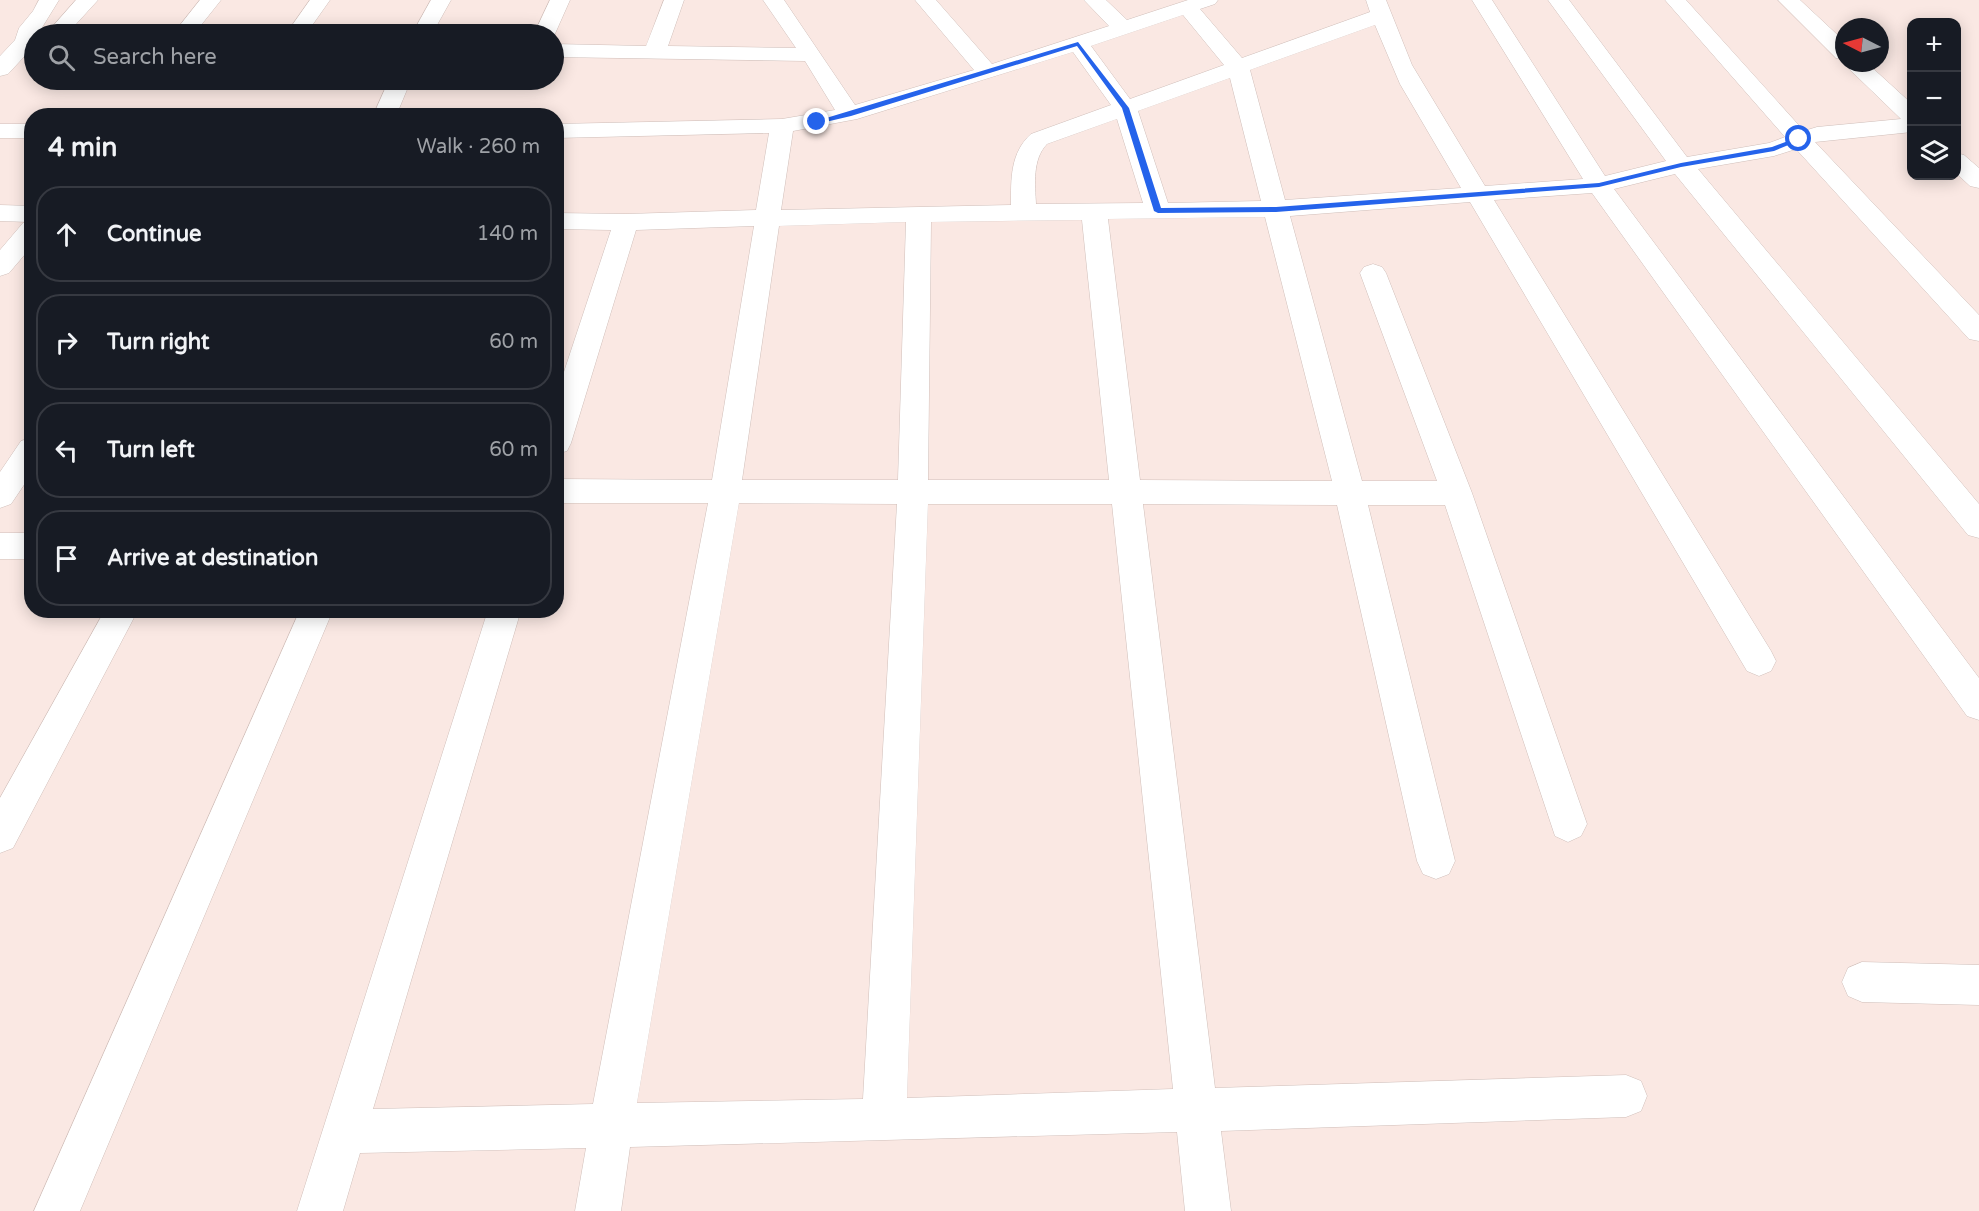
<!DOCTYPE html>
<meta charset="utf-8">
<style>
body{margin:0;font-family:"Varela Round",sans-serif;background:#242831;color:#f1f3f6}
.controls{position:absolute;right:18px;top:18px;display:grid;overflow:hidden;border-radius:12px;box-shadow:0 3px 15px #0003}
.controls button{width:54px;height:54px;display:grid;place-items:center;padding:0;border:0;border-bottom:2px solid #363941;background:#171b24;color:#f1f3f6;font:30px sans-serif}
.compass{position:absolute;left:1835px;top:18px;width:54px;height:54px;border-radius:50%;background:#171b24;box-shadow:0 3px 15px #0003;rotate:276deg}
.stop{position:absolute;width:18px;height:18px;margin:-14px;border:4px solid #2563eb;border-radius:50%;background:#fff}
.stop.end{background:#2563eb;border-color:#fff;box-shadow:0 2px 6px #0008}
.list{margin:0;padding:0;list-style:none}
h2{display:flex;justify-content:space-between;align-items:center;height:78px;margin:0;padding:0 24px;font-size:26px}
h2 small{font-size:20px;font-weight:400;color:#9ea1a6}
.list li{display:grid;grid-template-columns:39px 1fr auto;gap:18px;align-items:center;box-sizing:border-box;height:96px;margin:0 12px 12px;padding:0 12px;border:2px solid #363941;border-radius:24px}
.list b{display:block;font-size:22px;white-space:nowrap}
.list em{font-size:20px;font-style:normal;color:#9ea1a6}
.icon{flex:none;width:33px;height:33px;fill:none;stroke:currentColor;stroke-width:2;stroke-linecap:round;stroke-linejoin:round}
.map{position:relative;flex:none;width:1979px;height:1211px;overflow:hidden}
.search{position:absolute;background:#171b24;box-shadow:0 3px 15px #0003;left:24px;top:24px;width:540px;height:66px;display:flex;align-items:center;gap:15px;box-sizing:border-box;padding:0 21px;border-radius:33px;color:#9ea1a6;font-size:22px}
.panel{position:absolute;background:#171b24;box-shadow:0 3px 15px #0003;left:24px;top:108px;width:540px;height:510px;border-radius:24px}
.map>svg:first-child{display:block}
.lines{fill:none;stroke-linecap:round;stroke-linejoin:round}
.minor-casing{stroke:#d0bfba;stroke-width:1}
.minor{fill:#fff;fill-rule:evenodd}
.route{fill:#2563eb}
</style>
<div class="map">
<svg width="1979" height="1211" viewBox="0 0 1979 1211">
<rect width="100%" height="100%" fill="#fae8e3"/>
<g class="lines">
<g class="minor-casing">
<path id="minor" d="M39,0H59L38,34H34L33,47L8,74L0,76V56L15,40L19,28L33,11Z
M76,0H98L67,34H46Z
M200,0H221L194,34H173Z
M310,0H330L306,34H286Z
M431,0H451L432,34H412Z
M550,0H570L554,36L534,34Z
M664,0H684L668,46L796,48L763,0H784L855,105L974,70L915,0H936L992,64L1109,26L1084,0H1106L1127,20L1188,0H1218L1215,4L1200,9L1242,58L1370,12L1366,0H1386L1412,65L1485,186L1583,179L1472,0H1492L1605,176L1666,161L1548,0H1569L1687,157L1769,143L1785,137L1665,0H1686L1804,131L1817,127L1901,119L1843,63H1867L1912,104V132L1815,142L1979,315V341L1969,339L1796,149L1774,156L1698,169L1979,504V538L1968,535L1675,174L1614,189L1979,678V720L1967,716L1592,193L1494,200L1771,651L1776,661L1771,671L1759,676L1747,671L1470,202L1290,216L1362,481H1437L1360,273L1364,267L1373,264L1382,267L1386,273L1472,493L1587,824L1581,836L1568,842L1555,836L1445,505H1368L1455,861L1449,874L1436,879L1423,874L1417,861L1337,505L1143,504L1215,1088L1626,1075L1641,1081L1647,1096L1641,1111L1626,1117L1221,1131L1231,1211H1185L1177,1132L630,1147L621,1211H575L586,1148L360,1153L343,1211H297L488,610H521L373,1109L593,1104L708,503H556V479L712,480L754,226L636,230L571,443L567,451L556,454V396L611,230L556,229V213L626,214L756,210L769,133L556,138V124L782,119L835,110L805,61L554,57V44L646,46ZM1183,15L1224,65L1130,99L1091,46ZM1375,25L1400,84L1461,188L1285,200L1250,70ZM1073,52L1111,105L1031,134C1010,153 1011,179 1011,205L781,210L793,131L857,119ZM1230,78L1261,201L1168,203L1138,111ZM1117,119L1143,203L1036,204C1035,185 1032,159 1047,144ZM1265,217L1332,481L1140,480L1108,219ZM1082,220L1109,480H928L931,222ZM906,222L898,480H742L779,226ZM739,503L897,504L863,1099L637,1103ZM928,504H1112L1173,1089L907,1098Z
M1778,0H1800L1844,41V60L1836,58Z
M389,80H411L396,116H373Z
M0,124H32V138H0Z
M1956,153L1964,155L1979,168V188L1970,186L1956,173Z
M0,205L32,206V246L9,273L0,276V250L23,223L29,222L0,221Z
M32,438V473L11,504L0,508V472L21,441Z
M0,533H32V559H0Z
M105,610H138L13,848L0,853V798Z
M300,610H333L80,1211H34Z
M1862,962L1979,965V1005L1862,1002L1848,996L1842,982L1848,968Z"/>
</g>
<use href="#minor" class="minor"/>
</g>
<path class="route" d="M1078,42L1129,108L1161,208L1276,207L1599,183L1681,163L1772,147L1799,137L1803,139L1774,151L1681,167L1599,187L1276,212L1158,213L1154,211L1122,108L1077,46L851,116L817,124L813,122Z"/>
</svg>
<div class="controls">
<button>+</button>
<button>−</button>
<button><svg class="icon" aria-label="layers" viewBox="0 0 24 24"><path d="M12 4l9 5-9 5-9-5zM3 14l9 5 9-5"/></svg></button>
</div>
<svg class="compass" viewBox="-18 -18 36 36"><path d="M0-13l5 13h-10z" fill="#e53935"/><path d="M0 13l5-13h-10z" fill="#9ea1a6"/></svg>
<div class="stop" style="left:1799px;top:139px"></div>
<div class="stop end" style="left:817px;top:122px"></div>
<div class="search"><svg class="icon" aria-label="search" viewBox="0 0 24 24"><circle cx="10" cy="10" r="6"/><path d="M15 15l6 6"/></svg>Search here</div>
<section class="panel">
<h2>4 min<small>Walk · 260 m</small></h2>
<ul class="list">
<li><svg class="icon" aria-label="ahead" viewBox="0 0 24 24"><path d="M12 20V5M6 11l6-6 6 6"/></svg><div><b>Continue</b></div><em>140 m</em></li>
<li><svg class="icon" aria-label="right" viewBox="0 0 24 24"><path d="M7 20v-9h11M14 6l5 5-5 5"/></svg><div><b>Turn right</b></div><em>60 m</em></li>
<li><svg class="icon" aria-label="left" viewBox="0 0 24 24"><path d="M17 20v-9H6M10 6l-5 5 5 5"/></svg><div><b>Turn left</b></div><em>60 m</em></li>
<li><svg class="icon" aria-label="arrive" viewBox="0 0 24 24"><path d="M6 21V4h12l-3 4 3 4H6"/></svg><div><b>Arrive at destination</b></div></li>
</ul>
</section>
</div>
